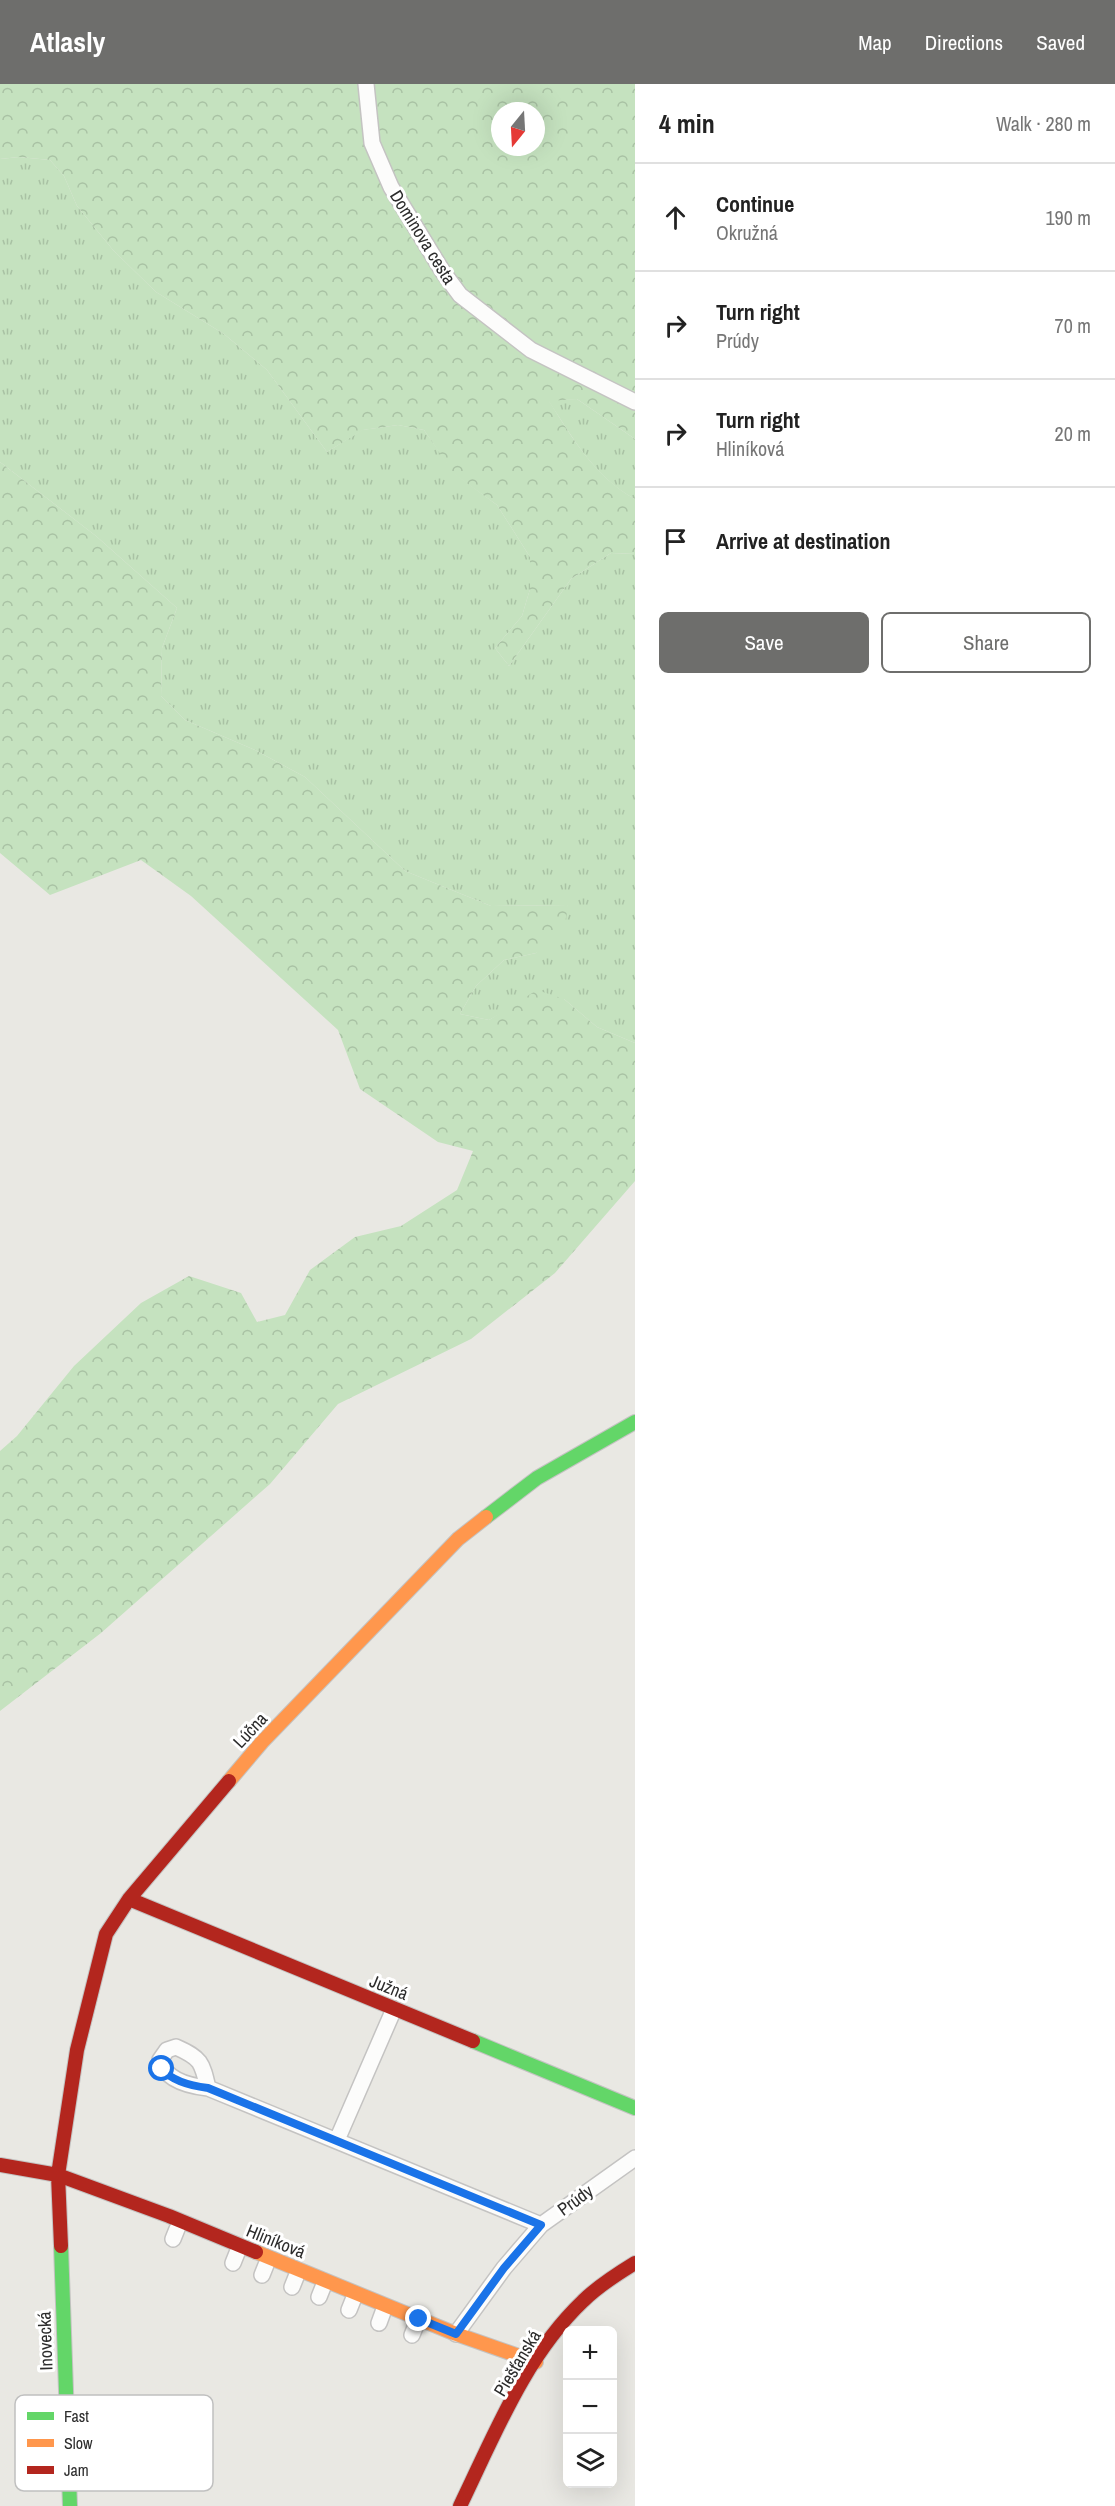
<!DOCTYPE html>
<meta charset="utf-8">
<style>
body{margin:0;font-family:"Archivo Narrow",sans-serif;background:#f2f2f2;color:#222}
.controls{position:absolute;right:18px;bottom:18px;display:grid;overflow:hidden;border-radius:9px;box-shadow:0 6px 24px #0002}
.controls button{width:54px;height:54px;display:grid;place-items:center;padding:0;border:0;border-bottom:2px solid #e0e0e0;background:#fff;color:#222;font:30px sans-serif}
.compass{position:absolute;left:491px;top:18px;width:54px;height:54px;border-radius:50%;background:#fff;box-shadow:0 6px 24px #0002;rotate:198deg}
.stop{position:absolute;width:18px;height:18px;margin:-14px;border:4px solid #1a73e8;border-radius:50%;background:#fff}
.stop.end{background:#1a73e8;border-color:#fff;box-shadow:0 2px 6px #0008}
.list{margin:0;padding:0;list-style:none}
h2{display:flex;justify-content:space-between;align-items:center;height:78px;margin:0;padding:0 24px;font-size:26px}
h2 small{font-size:20px;font-weight:400;color:#767676}
.list li{display:grid;grid-template-columns:39px 1fr auto;gap:18px;align-items:center;box-sizing:border-box;height:108px;padding:0 24px;border-top:2px solid #e0e0e0}
.list b{display:block;font-size:22px;white-space:nowrap}
.list p{margin:0;font-size:20px;white-space:nowrap;color:#767676}
.list em{font-size:20px;font-style:normal;color:#767676}
.actions{display:flex;gap:12px;padding:18px 24px}
.actions a{flex:1;padding:14px 0;border:2px solid #6e6e6c;border-radius:9px;text-align:center;font-size:21px;color:#6e6e6c}
.actions .main{background:#6e6e6c;color:#fff}
.icon{flex:none;width:33px;height:33px;fill:none;stroke:currentColor;stroke-width:2;stroke-linecap:round;stroke-linejoin:round}
.map{position:relative;flex:none;width:635px;height:2422px;overflow:hidden}
header{display:flex;align-items:center;gap:36px;box-sizing:border-box;height:84px;padding:0 30px;background:#6e6e6c;color:#fff}
header strong{font-size:28px}
nav{display:flex;gap:33px;margin-inline-start:auto;font-size:21px}
main{display:flex}
aside{flex:1;background:#fff}
.map>svg:first-child{display:block}
.grass{fill:url(#grass-tufts)}
.forest{fill:url(#forest-crowns);fill-rule:evenodd}
.lines{fill:none;stroke-linecap:round;stroke-linejoin:round}
.street-casing{stroke:#c4c3c2;stroke-width:18}
.fast-casing{stroke:#c4c3c2;stroke-width:16}
.slow-casing{stroke:#c4c3c2;stroke-width:16}
.jam-casing{stroke:#c4c3c2;stroke-width:16}
.street{stroke:#fcfcfb;stroke-width:15}
.fast{stroke:#63d668;stroke-width:14}
.slow{stroke:#ff974d;stroke-width:14}
.jam{stroke:#b3261e;stroke-width:14}
.route{stroke:#1a73e8;stroke-width:8}
.labels{text-anchor:middle;dominant-baseline:central;stroke-width:6;stroke-linejoin:round;paint-order:stroke}
.street-label{font-size:18px;fill:#2c2c2c;stroke:#fff}
.key{fill:#fff;stroke:#c0c0c0;stroke-width:1.5}
.key-label{font-size:16px;fill:#2c2c2c}
</style>
<header>
<strong>Atlasly</strong>
<nav><a>Map</a><a>Directions</a><a>Saved</a></nav>
</header>
<main>
<div class="map">
<svg width="635" height="2422" viewBox="0 0 635 2422">
<defs>
<pattern id="grass-tufts" width="24" height="20" patternUnits="userSpaceOnUse" patternTransform="scale(1.5)"><rect width="24" height="20" fill="#c5e2bf"/><path d="M3 7l-1-3M5 7V3M7 7l1-3M15 17l-1-3M17 17v-4M19 17l1-3" fill="none" stroke="#a9c2a4"/></pattern>
<pattern id="forest-crowns" width="20" height="18" patternUnits="userSpaceOnUse" patternTransform="scale(1.5)"><rect width="20" height="18" fill="#c5e2bf"/><path d="M2 6a3 3 0 1 1 6 0M12 15a3 3 0 1 1 6 0" fill="none" stroke="#a9c2a4"/></pattern>
</defs>
<rect width="100%" height="100%" fill="#e9e8e3"/>
<path class="grass" d="M19,73L50,76L64,92L77,122L113,166L156,208L224,250L267,286L327,368L362,346L398,341L424,346L455,390L497,421L530,473V505L522,532L495,564L509,582L571,495L611,469L635,470V959L597,943L564,915L509,925L489,936L460,930L476,902L504,876L536,869L568,821L491,822L405,787L305,693L255,666L185,636L161,612L162,564L177,524L96,452L0,378V75Z
M577,315L635,355V415C594,393 573,354 548,316Z"/>
<path class="forest" d="M0,0H635V355L577,315L549,317C573,355 595,393 635,415V470L611,469L571,495L509,582L495,564L522,532L530,505V473L497,421L454,390L424,346L398,341L363,346L327,368L267,286L224,250L156,208L113,166L77,122L64,92L50,76L19,73L0,75ZM500,27H536V63H500Z
M0,378L96,452L177,524L162,564L161,612L185,636L255,666L305,693L405,787L491,822L568,821L563,852L536,869L504,876L476,902L460,930L489,936L537,906L564,915L597,943L635,959V1097L555,1189L471,1255L338,1320L270,1400L101,1549L0,1627V1367L17,1352L74,1282L141,1219L189,1192L241,1209L257,1238L285,1231L310,1186L355,1153L401,1142L457,1106L473,1067L438,1058L360,1005L338,946L191,812L141,776L50,811L0,769Z"/>
<g class="lines">
<g class="street-casing">
<path id="street" d="M366,0L372,59L391,103L443,188L460,211L531,266L635,318
M208,2004C189,2002 165,1996 160,1976L167,1966L176,1963C201,1974 202,1978 208,2004L541,2141
M337,2056L394,1925
M173,2155L177,2145
M233,2179L237,2169
M262,2191L266,2181
M292,2203L296,2193
M319,2213L323,2203
M349,2226L353,2216
M379,2239L383,2228
M456,2250L504,2184L541,2141L635,2074
M412,2251L416,2241"/>
</g>
<g class="fast-casing">
<path id="fast" d="M486,1433L537,1394L635,1338
M473,1957L635,2024
M61,2162L70,2422"/>
</g>
<g class="slow-casing">
<path id="slow" d="M229,1697L262,1658L458,1455L486,1433
M256,2168L456,2250L536,2278"/>
</g>
<g class="jam-casing">
<path id="jam" d="M129,1815L473,1957
M0,2081L58,2091L169,2132L256,2168
M61,2162L58,2091L77,1966L106,1850L129,1815L229,1697
M460,2422C494,2352 525,2272 583,2217C598,2202 617,2190 635,2179"/>
</g>
<use href="#street" class="street"/>
<use href="#fast" class="fast"/>
<use href="#slow" class="slow"/>
<use href="#jam" class="jam"/>
</g>
<g class="lines">
<path class="route" d="M162,1985C173,1998 192,2002 208,2004L541,2141L504,2184L456,2250L419,2235"/>
</g>
<g class="labels">
<g class="street-label">
<text transform="translate(423 153) rotate(58)">Dominova cesta</text>
<text transform="translate(250 1646) rotate(-47)">Lúčna</text>
<text transform="translate(389 1903) rotate(22)">Južná</text>
<text transform="translate(575 2116) rotate(-36)">Prúdy</text>
<text transform="translate(276 2157) rotate(22)">Hliníková</text>
<text transform="translate(45 2257) rotate(-92)">Inovecká</text>
<text transform="translate(517 2279) rotate(-59)">Piešťanská</text>
</g>
</g>
<rect x="15" y="2311" width="198" height="96" rx="9" class="key"/>
<rect x="27" y="2328" width="27" height="8" fill="#63d668"/>
<rect x="27" y="2355" width="27" height="8" fill="#ff974d"/>
<rect x="27" y="2382" width="27" height="8" fill="#b3261e"/>
<g class="key-label">
<text x="64" y="2338">Fast</text>
<text x="64" y="2365">Slow</text>
<text x="64" y="2392">Jam</text>
</g>
</svg>
<div class="controls">
<button>+</button>
<button>−</button>
<button><svg class="icon" aria-label="layers" viewBox="0 0 24 24"><path d="M12 4l9 5-9 5-9-5zM3 14l9 5 9-5"/></svg></button>
</div>
<svg class="compass" viewBox="-18 -18 36 36"><path d="M0-13l5 13h-10z" fill="#e53935"/><path d="M0 13l5-13h-10z" fill="#767676"/></svg>
<div class="stop" style="left:162px;top:1985px"></div>
<div class="stop end" style="left:419px;top:2235px"></div>
</div>
<aside>
<h2>4 min<small>Walk · 280 m</small></h2>
<ul class="list">
<li><svg class="icon" aria-label="ahead" viewBox="0 0 24 24"><path d="M12 20V5M6 11l6-6 6 6"/></svg><div><b>Continue</b><p>Okružná</p></div><em>190 m</em></li>
<li><svg class="icon" aria-label="right" viewBox="0 0 24 24"><path d="M7 20v-9h11M14 6l5 5-5 5"/></svg><div><b>Turn right</b><p>Prúdy</p></div><em>70 m</em></li>
<li><svg class="icon" aria-label="right" viewBox="0 0 24 24"><path d="M7 20v-9h11M14 6l5 5-5 5"/></svg><div><b>Turn right</b><p>Hliníková</p></div><em>20 m</em></li>
<li><svg class="icon" aria-label="arrive" viewBox="0 0 24 24"><path d="M6 21V4h12l-3 4 3 4H6"/></svg><div><b>Arrive at destination</b></div></li>
</ul>
<div class="actions"><a class="main">Save</a><a>Share</a></div>
</aside>
</main>
